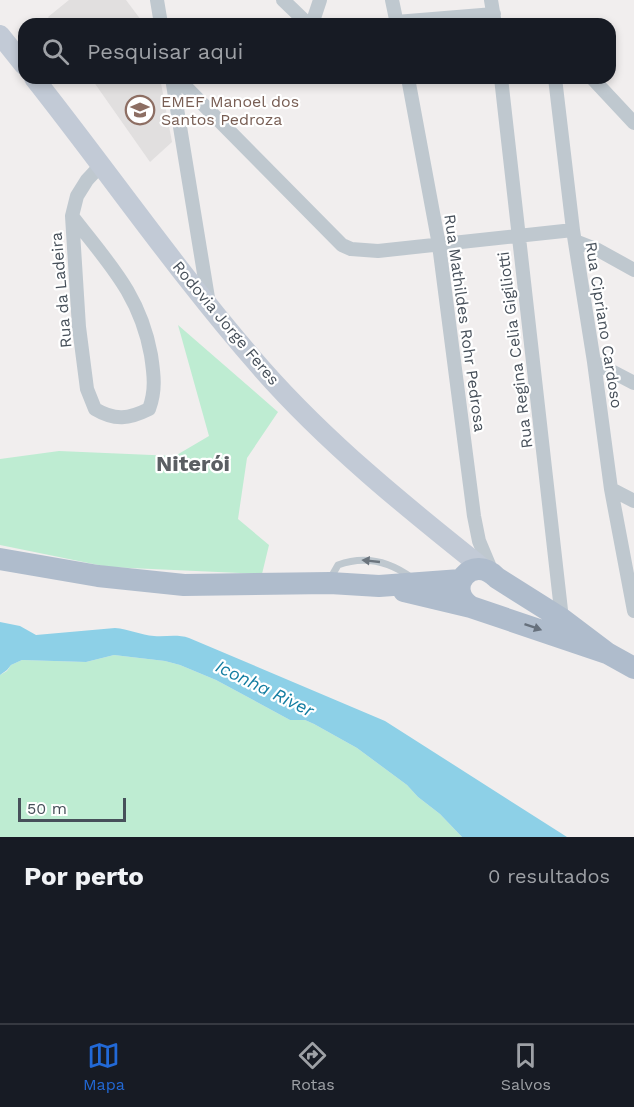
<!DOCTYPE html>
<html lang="pt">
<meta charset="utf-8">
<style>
body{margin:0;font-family:"Work Sans",sans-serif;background:#20242c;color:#f1f3f6}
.scale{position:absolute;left:18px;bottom:15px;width:108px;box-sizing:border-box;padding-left:6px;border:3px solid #47505a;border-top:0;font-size:16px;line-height:21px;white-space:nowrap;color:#47505a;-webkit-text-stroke:4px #fff;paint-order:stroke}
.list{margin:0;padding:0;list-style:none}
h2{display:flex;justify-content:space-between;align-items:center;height:78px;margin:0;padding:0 24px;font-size:26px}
h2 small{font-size:20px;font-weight:400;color:#9ea1a6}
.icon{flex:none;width:33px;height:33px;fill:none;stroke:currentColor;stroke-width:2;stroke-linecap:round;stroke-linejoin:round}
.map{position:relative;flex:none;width:634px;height:837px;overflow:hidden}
.search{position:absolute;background:#171b24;box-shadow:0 3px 9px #0003;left:18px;right:18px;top:18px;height:66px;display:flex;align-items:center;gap:15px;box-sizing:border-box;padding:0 21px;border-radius:18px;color:#9ea1a6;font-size:22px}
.sheet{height:186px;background:#171b24}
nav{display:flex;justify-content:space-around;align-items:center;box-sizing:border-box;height:84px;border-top:2px solid #363941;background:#171b24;font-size:16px;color:#9ea1a6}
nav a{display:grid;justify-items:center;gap:3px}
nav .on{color:#2269d6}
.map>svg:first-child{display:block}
.education{fill:#e1dfdf}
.green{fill:#beecd2}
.water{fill:#8dd0e7}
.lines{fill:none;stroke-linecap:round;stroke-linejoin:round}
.lane{stroke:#bfc8cf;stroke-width:7}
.street{stroke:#bfc8cf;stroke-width:14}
.secondary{stroke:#c2cad6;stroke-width:20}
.primary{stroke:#afbccc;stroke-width:22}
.oneway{fill:#6b747d}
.oneway2{fill:#66707c}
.labels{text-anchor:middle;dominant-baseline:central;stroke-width:4.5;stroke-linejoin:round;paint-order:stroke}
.education-label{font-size:16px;fill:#785e54;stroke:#fff;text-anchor:start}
.street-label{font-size:16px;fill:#47505a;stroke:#fff}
.water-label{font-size:18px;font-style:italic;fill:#137da1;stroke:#fff}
.district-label{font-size:22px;font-weight:bold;fill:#5b5e63;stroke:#fff}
</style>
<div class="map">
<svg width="634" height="837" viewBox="0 0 634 837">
<rect width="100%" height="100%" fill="#f1eeee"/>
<path class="education" d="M69,0H126L144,24H53L48,17Z
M91,78H160L172,142L150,162Z"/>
<path class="green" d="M178,325L278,412L247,458L238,519L269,545L262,574L108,567L0,545V459L59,451L175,456L209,436Z
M114,655L165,661L180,665L216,680L290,720H305L314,724L357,748L407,785L418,797L440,814L462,837H0V675L7,671L11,665L22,660L86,662Z"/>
<path class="water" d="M0,622L20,626L36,635L115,628C128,629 141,635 154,636C166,637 177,634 189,638L385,721L567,837H462L440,814L418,797L407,785L357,748L314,724L305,720H290L216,680L180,665L165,661L114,655L86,662L22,660L11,665L7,670L0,675Z"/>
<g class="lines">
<path class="lane" d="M330,579L338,565C365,555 389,561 412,578"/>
<path class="street" d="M157,0L161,24
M283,0L308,24
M392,0L397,24
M491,0L495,24
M396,22L494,14
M312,24L320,0
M172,78L209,304
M177,78L342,245L351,249L378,251L573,230
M408,78L439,245L474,516L479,541L492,572
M501,78L562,619
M555,78L573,230L594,362L611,489L634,611
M592,78L634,123
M72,216C108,263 140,294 151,355C154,375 156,390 149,409C129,419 115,421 95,409L87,389L79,327L72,216L77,196L87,180L101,165
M575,241L598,250L634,270
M594,362L634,383
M611,489L634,501"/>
<path class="secondary" d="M0,35L24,65
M34,78C110,174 180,276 261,368C327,443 406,507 484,569"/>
<path class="primary" d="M0,559L98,576L184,585L330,583L379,586L461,580
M404,591L471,607
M607,653L471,607C443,589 472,552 497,578L562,619L607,653L634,668"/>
</g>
<defs><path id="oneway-solid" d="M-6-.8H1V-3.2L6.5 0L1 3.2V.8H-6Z" transform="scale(1.5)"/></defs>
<use class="oneway" href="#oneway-solid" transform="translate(371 561) rotate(-174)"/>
<use class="oneway2" href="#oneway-solid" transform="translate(533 627) rotate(19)"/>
<defs>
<g id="school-ring" transform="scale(1.5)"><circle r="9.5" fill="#fff" stroke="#8d6e63" stroke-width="1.5"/><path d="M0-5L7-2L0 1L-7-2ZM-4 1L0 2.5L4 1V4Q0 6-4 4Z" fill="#8d6e63"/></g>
</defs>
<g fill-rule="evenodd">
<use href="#school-ring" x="140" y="110"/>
</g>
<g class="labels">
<g class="education-label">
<text x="161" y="101">EMEF Manoel dos<tspan x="161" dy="18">Santos Pedroza</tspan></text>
</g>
<g class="street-label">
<text transform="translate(61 290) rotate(-95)">Rua da Ladeira</text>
<text transform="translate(226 323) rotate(50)">Rodovia Jorge Feres</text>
<text transform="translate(465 323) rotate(82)">Rua Mathildes Rohr Pedrosa</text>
<text transform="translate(604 325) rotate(81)">Rua Cipriano Cardoso</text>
<text transform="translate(515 350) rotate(-97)">Rua Regina Celia Gigiliotti</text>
</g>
<g class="water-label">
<text transform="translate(265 688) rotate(26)">Iconha River</text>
</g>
<g class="district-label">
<text x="193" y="463">Niterói</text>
</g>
</g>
</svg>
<div class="scale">50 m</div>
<div class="search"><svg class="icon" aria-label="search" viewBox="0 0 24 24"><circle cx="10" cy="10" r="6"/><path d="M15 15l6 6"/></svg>Pesquisar aqui</div>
</div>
<section class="sheet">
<h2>Por perto<small>0 resultados</small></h2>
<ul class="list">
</ul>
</section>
<nav>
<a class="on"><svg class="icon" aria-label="map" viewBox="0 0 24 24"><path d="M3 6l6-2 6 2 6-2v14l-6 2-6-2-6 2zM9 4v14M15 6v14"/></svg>Mapa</a>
<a><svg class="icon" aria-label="directions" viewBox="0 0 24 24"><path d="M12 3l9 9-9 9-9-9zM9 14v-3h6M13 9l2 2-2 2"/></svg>Rotas</a>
<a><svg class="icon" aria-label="saved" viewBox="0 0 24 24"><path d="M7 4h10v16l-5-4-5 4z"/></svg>Salvos</a>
</nav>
